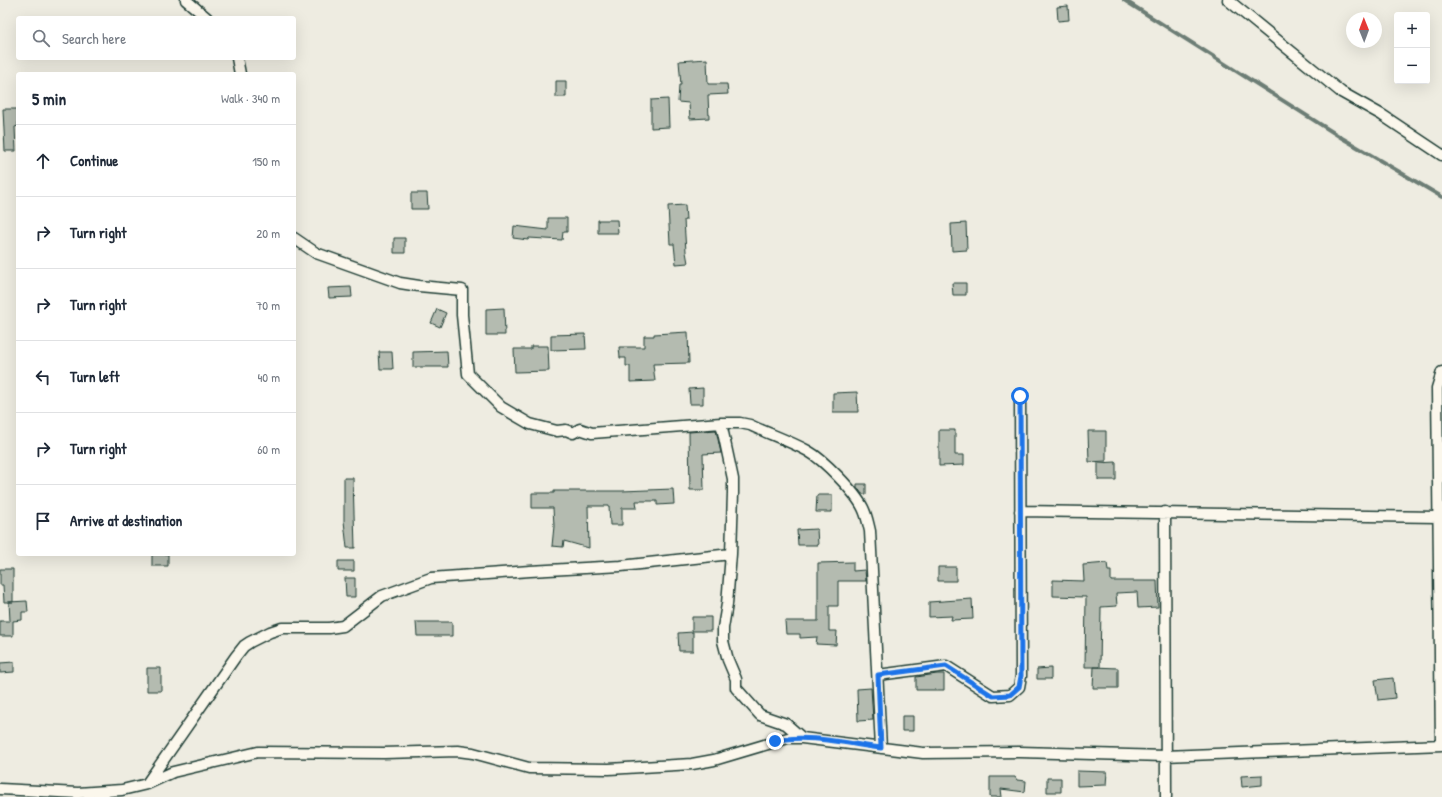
<!DOCTYPE html>
<meta charset="utf-8">
<style>
body{margin:0;font-family:"Patrick Hand",sans-serif;background:#f6f6f7;color:#1f2937}
.controls{position:absolute;right:12px;top:12px;display:grid;overflow:hidden;border-radius:4px;box-shadow:0 4px 16px #0002}
.controls button{width:36px;height:36px;display:grid;place-items:center;padding:0;border:0;border-bottom:1px solid #e0e1e3;background:#fff;color:#1f2937;font:20px sans-serif}
.compass{position:absolute;left:1346px;top:12px;width:36px;height:36px;border-radius:50%;background:#fff;box-shadow:0 4px 16px #0002;rotate:359deg}
.stop{position:absolute;width:12px;height:12px;margin:-9px;border:3px solid #1a73e8;border-radius:50%;background:#fff}
.stop.end{background:#1a73e8;border-color:#fff;box-shadow:0 1px 4px #0008}
.list{margin:0;padding:0;list-style:none}
h2{display:flex;justify-content:space-between;align-items:center;height:52px;margin:0;padding:0 16px;font-size:17px}
h2 small{font-size:13px;font-weight:400;color:#747a83}
.list li{display:grid;grid-template-columns:26px 1fr auto;gap:12px;align-items:center;box-sizing:border-box;height:72px;padding:0 16px;border-top:1px solid #e0e1e3}
.list b{display:block;font-size:15px;white-space:nowrap}
.list em{font-size:13px;font-style:normal;color:#747a83}
.icon{flex:none;width:22px;height:22px;fill:none;stroke:currentColor;stroke-width:2;stroke-linecap:round;stroke-linejoin:round}
.map{position:relative;flex:none;width:1442px;height:797px;overflow:hidden}
.search{position:absolute;background:#fff;box-shadow:0 4px 16px #0002;left:16px;top:16px;width:280px;height:44px;display:flex;align-items:center;gap:10px;box-sizing:border-box;padding:0 14px;border-radius:4px;color:#747a83;font-size:15px}
.panel{position:absolute;background:#fff;box-shadow:0 4px 16px #0002;left:16px;top:72px;width:280px;height:484px;border-radius:4px}
.map>svg:first-child{display:block}
.lines{fill:none;stroke-linecap:round;stroke-linejoin:round}
.stream{stroke:#6c7d74;stroke-width:4}
.building{fill:#b4bbb0;stroke:#1f3d34}
.street-casing{stroke:#1f3d34;stroke-width:13}
.street{stroke:#fbf7ec;stroke-width:10}
.route{stroke:#1a73e8;stroke-width:5}
</style>
<div class="map">
<svg width="1442" height="797" viewBox="0 0 1442 797">
<rect width="100%" height="100%" fill="#eeece1"/>
<filter id="ink" filterUnits="userSpaceOnUse"><feTurbulence type="fractalNoise" baseFrequency=".025" numOctaves="2"/><feDisplacementMap in="SourceGraphic" scale="8" xChannelSelector="R" yChannelSelector="G"/><feConvolveMatrix kernelMatrix="1 2 1 2 8 2 1 2 1" color-interpolation-filters="sRGB"/></filter>
<g filter="url(#ink)">
<g class="lines">
<path class="stream" d="M1124,0L1342,138L1442,197"/>
</g>
<path class="building" d="M1068,6L1069,20L1058,21L1057,7Z
M707,59L708,84H727L728,94L708,95L709,118L690,119L689,103L678,102L679,85H681L679,61Z
M556,81H566V97H556Z
M668,99L669,127L651,128V100Z
M3,109H18V126L15,127L16,151H5Z
M411,193H427L428,209H411Z
M685,205L686,220H684L686,252L688,263L676,264L674,244H670L668,206Z
M548,218H567V232H563L562,240L529,238L528,240L513,238L514,226L548,230Z
M598,220H617L618,233H598Z
M966,223L967,250L952,251L951,224Z
M394,238H405V253H394Z
M952,283H966V295H953Z
M351,287L352,297L329,298L328,288Z
M504,308L505,335H486V309Z
M437,309L446,313L440,327L431,323Z
M688,332L689,363L653,364L655,381L630,382V366H626V358H620L619,347H644V336H654V334Z
M585,334L586,349L551,350V335Z
M531,346H548L549,371L515,372L514,349H531Z
M447,351L448,367H413V352Z
M379,352H392L393,369H380Z
M703,388V404H690L689,389Z
M857,392L858,412H833V393Z
M716,430L721,453L703,454L704,490H690L689,432Z
M939,430H955V455H964V465L939,466Z
M1088,431H1106V461L1089,462Z
M1116,462V480H1098V463Z
M344,478H353L355,548H347L344,521Z
M857,484H866V494H862L857,487Z
M673,489L674,504L657,505V501H636L637,508H622V525H610L609,506H588L589,548L564,541L563,547L552,546L554,526L553,508H532V493H554V491H622Z
M817,495H832V512H816Z
M817,529L818,545H798L797,530Z
M152,554H168V566H152Z
M338,561H354V571H338Z
M853,562V571L865,570L866,581H838V606H829V631H837L836,645L816,644L817,637L800,638V634H786L785,621H818V563Z
M1107,563L1108,571H1111V581H1157L1158,607L1138,608L1137,592L1116,593L1117,606L1101,607L1100,667H1085L1086,597L1053,596V580L1084,581L1083,565Z
M938,567H956V581H938Z
M0,569H13V602H4L3,585H0Z
M345,578H355V597H346Z
M972,599L973,619L951,620L952,616L929,617V602Z
M27,601L28,612H22V620L13,621V636H0V621H10L9,602Z
M692,617H711V631H692Z
M416,622H452V636H417Z
M693,632V651H679L678,633Z
M14,662V672L0,673V663Z
M1094,667L1118,668V688H1093Z
M147,668H161V691H147Z
M1051,668V679H1037V669Z
M937,674H944V690H916V677Z
M1393,678L1395,698L1378,700L1375,680Z
M871,688L873,720L858,721L857,689Z
M902,716H913V731H902Z
M1077,771L1107,772L1106,785L1077,786Z
M1262,775V785L1242,787L1241,776Z
M990,777H1015L1017,780L1026,781L1025,792L1001,789L1002,797H990Z
M1047,778H1061V792H1047Z"/>
<g class="lines">
<g class="street-casing">
<path id="street" d="M186,0L207,18
M1228,0L1341,92L1382,115L1442,155
M237,58L240,74
M294,238L316,253L400,283L419,286L462,290V315L468,374L501,407L530,424L557,431L566,430L573,433L580,429L592,433L721,423H740L750,425C769,434 790,441 808,451C824,460 855,492 863,508C867,516 868,523 870,531L881,748
M721,423L733,479V493L731,554L727,604L723,628V641L728,660L736,679V688L760,715L786,724L802,738
M1020,511L1438,517
M1165,512L1166,797
M878,675L946,666L993,696L1010,695L1019,687L1021,676L1020,396
M1441,745L1437,388L1442,372
M148,782L236,656L244,646L250,642L270,632L282,628H329L343,626L382,596L431,578L530,571L621,566L731,554
M0,789L78,793L122,790L147,784L173,772L258,752L384,753L458,751L473,753L529,768L609,769L692,764L714,760L788,738H802L923,753L1020,752L1165,756L1442,745"/>
</g>
<use href="#street" class="street"/>
</g>
</g>
<g class="lines" filter="url(#ink)">
<path class="route" d="M775,741C805,733 849,744 881,748L878,675L946,666L993,696L1010,695L1019,687L1021,676L1020,396"/>
</g>
</svg>
<div class="controls">
<button>+</button>
<button>−</button>
</div>
<svg class="compass" viewBox="-18 -18 36 36"><path d="M0-13l5 13h-10z" fill="#e53935"/><path d="M0 13l5-13h-10z" fill="#747a83"/></svg>
<div class="stop" style="left:1020px;top:396px"></div>
<div class="stop end" style="left:775px;top:741px"></div>
<div class="search"><svg class="icon" aria-label="search" viewBox="0 0 24 24"><circle cx="10" cy="10" r="6"/><path d="M15 15l6 6"/></svg>Search here</div>
<section class="panel">
<h2>5 min<small>Walk · 340 m</small></h2>
<ul class="list">
<li><svg class="icon" aria-label="ahead" viewBox="0 0 24 24"><path d="M12 20V5M6 11l6-6 6 6"/></svg><div><b>Continue</b></div><em>150 m</em></li>
<li><svg class="icon" aria-label="right" viewBox="0 0 24 24"><path d="M7 20v-9h11M14 6l5 5-5 5"/></svg><div><b>Turn right</b></div><em>20 m</em></li>
<li><svg class="icon" aria-label="right" viewBox="0 0 24 24"><path d="M7 20v-9h11M14 6l5 5-5 5"/></svg><div><b>Turn right</b></div><em>70 m</em></li>
<li><svg class="icon" aria-label="left" viewBox="0 0 24 24"><path d="M17 20v-9H6M10 6l-5 5 5 5"/></svg><div><b>Turn left</b></div><em>40 m</em></li>
<li><svg class="icon" aria-label="right" viewBox="0 0 24 24"><path d="M7 20v-9h11M14 6l5 5-5 5"/></svg><div><b>Turn right</b></div><em>60 m</em></li>
<li><svg class="icon" aria-label="arrive" viewBox="0 0 24 24"><path d="M6 21V4h12l-3 4 3 4H6"/></svg><div><b>Arrive at destination</b></div></li>
</ul>
</section>
</div>
